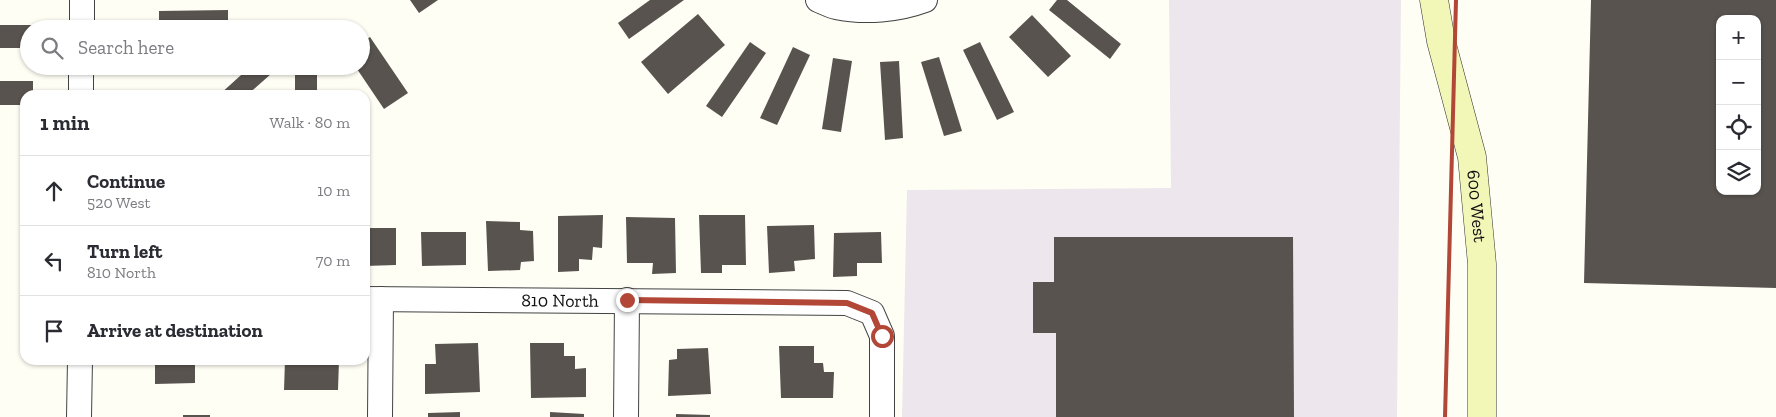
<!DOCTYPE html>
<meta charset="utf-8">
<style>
body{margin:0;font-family:"Zilla Slab",serif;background:#f2f2f3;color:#2b2b33}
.controls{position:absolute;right:15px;top:15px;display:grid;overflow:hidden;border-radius:10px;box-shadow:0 1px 4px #0004}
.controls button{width:45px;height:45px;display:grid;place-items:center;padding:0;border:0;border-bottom:1px solid #e1e1e2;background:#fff;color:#2b2b33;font:25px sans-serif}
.stop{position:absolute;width:15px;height:15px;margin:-11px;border:4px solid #b24737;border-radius:50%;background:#fff}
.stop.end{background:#b24737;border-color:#fff;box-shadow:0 1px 5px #0008}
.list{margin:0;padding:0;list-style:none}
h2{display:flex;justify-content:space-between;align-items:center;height:65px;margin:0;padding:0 20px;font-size:21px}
h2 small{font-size:16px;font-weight:400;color:#7c7c81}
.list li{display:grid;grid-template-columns:32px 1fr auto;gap:15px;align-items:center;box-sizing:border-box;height:70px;padding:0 20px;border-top:1px solid #e1e1e2}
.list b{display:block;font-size:19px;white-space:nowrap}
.list p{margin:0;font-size:16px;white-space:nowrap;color:#7c7c81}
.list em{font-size:16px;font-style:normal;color:#7c7c81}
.icon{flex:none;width:28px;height:28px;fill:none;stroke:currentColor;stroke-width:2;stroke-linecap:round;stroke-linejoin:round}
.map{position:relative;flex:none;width:1776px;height:417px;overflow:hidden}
.search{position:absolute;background:#fff;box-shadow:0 1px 4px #0004;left:20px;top:20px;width:350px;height:55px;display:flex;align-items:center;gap:12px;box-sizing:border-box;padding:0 18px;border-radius:28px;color:#7c7c81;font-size:19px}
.panel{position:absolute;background:#fff;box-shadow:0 1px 4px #0004;left:20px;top:90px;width:350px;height:275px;border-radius:15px}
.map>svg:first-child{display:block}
.industrial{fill:#ede6ed}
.building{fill:#58534e;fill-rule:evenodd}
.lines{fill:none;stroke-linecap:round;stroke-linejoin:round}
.minor-casing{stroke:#434343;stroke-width:26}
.secondary-casing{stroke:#323232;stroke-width:29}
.minor{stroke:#fff;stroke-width:24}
.secondary{stroke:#f2f6b7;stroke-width:28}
.rail{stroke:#b24737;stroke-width:4}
.route{stroke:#b24737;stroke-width:6}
.labels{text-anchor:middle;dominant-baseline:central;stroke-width:5;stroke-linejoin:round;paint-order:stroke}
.street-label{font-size:18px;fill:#101010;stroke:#fff}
</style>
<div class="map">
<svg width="1776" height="417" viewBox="0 0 1776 417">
<rect width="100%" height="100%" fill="#fefef5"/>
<path class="industrial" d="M1169,0H1401L1397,417H902L907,190L1171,188Z"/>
<path class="building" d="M410,0H438L419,13Z
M650,0H684L629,39L618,23Z
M1057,0H1067L1121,44L1110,59L1049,10Z
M1591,0H1776V288L1584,283ZM1720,19H1757V191H1720Z
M228,10V26L159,27V11Z
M698,14L725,45L668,94L641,62Z
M1032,15L1071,56L1048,77L1009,37Z
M0,25H35V29H29V48H0Z
M370,37L408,93L384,109L355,66H361V43Z
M750,42L766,53L722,117L706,106Z
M980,42L1014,112L997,120L963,50Z
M793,47L810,55L777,125L760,118Z
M939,57L962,131L944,136L921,62Z
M833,58L852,61L841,132L822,129Z
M899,61L903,138L885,140L880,62Z
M251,66H264L271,74L247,95H219Z
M317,73V95H295V74Z
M0,81H33V95H25V105H0Z
M603,215L602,248L593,247L592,260L579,259V271L558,272V216Z
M699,215H745L746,265H722V273H701Z
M626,217L675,218L676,273L652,274L653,263H627Z
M486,221L520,222V230L533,231L534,261L521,262L520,270L488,271Z
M814,225L815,259L794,261L795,271L769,273L767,226Z
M365,228H396V265L365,266Z
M421,232H466V265L422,266Z
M881,232L882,263H857V276L833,277L834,233Z
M1054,237H1293L1294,417H1056V333H1033V282H1054Z
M478,343L480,392L425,394V364H436L435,344Z
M530,343H564V356H575V369L586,368V397L531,398Z
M779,346H814V363H823L824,372H834L833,398H781Z
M708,348L711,394L668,396L669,360L677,359V349Z
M155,360H195V383L155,384Z
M285,360H339L338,390H284Z
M460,412V417H428V413Z
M550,412L584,414V417H550Z
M676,414L710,415V417H676Z
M183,415H210V417H183Z"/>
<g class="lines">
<g class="minor-casing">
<g id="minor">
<path d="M818,0C824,2 830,6 836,7C865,13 898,10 925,0"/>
<path d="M82,29V0"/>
<path d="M81,95V66"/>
<path id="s1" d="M365,299L847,303L872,313L882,336V417"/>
<path d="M79,417L80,360"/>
<path d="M380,417L381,299"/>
<path d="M626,417L627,300"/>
</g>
</g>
<g class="secondary-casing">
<g id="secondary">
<path id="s2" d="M1434,0L1441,41L1472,157L1482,264V417"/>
</g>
</g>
<use href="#minor" class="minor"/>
<use href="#secondary" class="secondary"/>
<path class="rail" d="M1445,417L1456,0"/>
</g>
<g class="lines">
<path class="route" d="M627,300L847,303L872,313L882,336"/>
</g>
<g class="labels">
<g class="street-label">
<text stroke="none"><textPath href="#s2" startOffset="211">600 West</textPath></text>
<text stroke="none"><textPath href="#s1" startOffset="195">810 North</textPath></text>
</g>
</g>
</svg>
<div class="controls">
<button>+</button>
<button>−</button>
<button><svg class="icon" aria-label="locate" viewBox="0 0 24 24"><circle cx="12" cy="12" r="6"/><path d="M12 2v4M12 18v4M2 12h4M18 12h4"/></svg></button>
<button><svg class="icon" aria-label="layers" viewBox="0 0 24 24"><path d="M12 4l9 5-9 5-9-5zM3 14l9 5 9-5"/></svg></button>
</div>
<div class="stop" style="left:882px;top:336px"></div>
<div class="stop end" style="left:627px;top:300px"></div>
<div class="search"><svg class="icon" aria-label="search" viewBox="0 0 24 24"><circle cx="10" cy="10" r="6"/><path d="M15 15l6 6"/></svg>Search here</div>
<section class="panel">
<h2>1 min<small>Walk · 80 m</small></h2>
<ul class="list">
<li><svg class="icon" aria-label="ahead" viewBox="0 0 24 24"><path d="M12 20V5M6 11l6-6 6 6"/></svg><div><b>Continue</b><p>520 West</p></div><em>10 m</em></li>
<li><svg class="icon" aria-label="left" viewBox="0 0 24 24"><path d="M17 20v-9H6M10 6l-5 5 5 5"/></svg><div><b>Turn left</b><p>810 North</p></div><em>70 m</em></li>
<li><svg class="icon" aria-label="arrive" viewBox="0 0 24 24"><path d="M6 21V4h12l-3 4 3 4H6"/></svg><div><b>Arrive at destination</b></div></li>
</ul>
</section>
</div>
